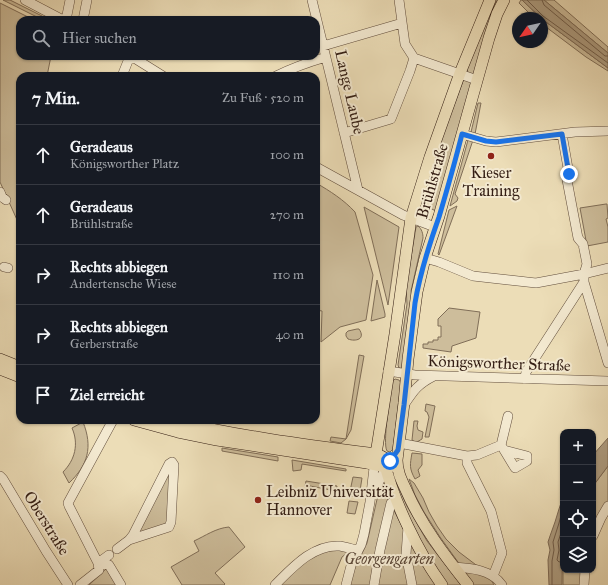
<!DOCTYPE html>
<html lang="de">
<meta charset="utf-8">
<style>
body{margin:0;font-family:"IM FELL Great Primer",serif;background:#242831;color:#f1f3f6}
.controls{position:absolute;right:12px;bottom:12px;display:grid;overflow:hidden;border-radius:8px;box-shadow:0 1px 3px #0004}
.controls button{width:36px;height:36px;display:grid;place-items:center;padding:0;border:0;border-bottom:1px solid #363941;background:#171b24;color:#f1f3f6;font:20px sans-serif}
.compass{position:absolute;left:512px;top:12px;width:36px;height:36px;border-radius:50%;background:#171b24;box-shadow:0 1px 3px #0004;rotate:236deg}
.stop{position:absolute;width:12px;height:12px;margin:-9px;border:3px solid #1a73e8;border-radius:50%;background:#fff}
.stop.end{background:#1a73e8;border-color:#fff;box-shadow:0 1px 4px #0008}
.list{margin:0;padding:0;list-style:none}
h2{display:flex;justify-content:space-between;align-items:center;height:52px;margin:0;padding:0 16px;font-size:17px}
h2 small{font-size:13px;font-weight:400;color:#9ea1a6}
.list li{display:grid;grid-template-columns:26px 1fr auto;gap:12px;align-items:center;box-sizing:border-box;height:60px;padding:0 16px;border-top:1px solid #363941}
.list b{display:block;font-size:15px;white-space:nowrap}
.list p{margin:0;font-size:13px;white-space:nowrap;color:#9ea1a6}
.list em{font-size:13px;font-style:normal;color:#9ea1a6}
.icon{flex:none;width:22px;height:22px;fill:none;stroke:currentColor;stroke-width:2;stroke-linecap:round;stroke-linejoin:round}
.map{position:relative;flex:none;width:608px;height:585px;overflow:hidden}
.search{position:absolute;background:#171b24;box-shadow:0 1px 3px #0004;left:16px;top:16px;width:304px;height:44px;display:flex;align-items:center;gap:10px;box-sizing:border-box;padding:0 14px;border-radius:12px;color:#9ea1a6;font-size:15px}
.panel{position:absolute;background:#171b24;box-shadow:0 1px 3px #0004;left:16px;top:72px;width:304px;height:352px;border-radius:12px}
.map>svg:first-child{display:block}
.green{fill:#cdbd9b;stroke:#806e58}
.water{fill:#ad9c80;stroke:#7d6a55}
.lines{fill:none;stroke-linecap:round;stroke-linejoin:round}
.shore{stroke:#705d4a;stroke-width:1}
.minor-casing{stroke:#624e3d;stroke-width:10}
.major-casing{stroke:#341e14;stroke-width:12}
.minor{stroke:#f3e9d0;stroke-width:9}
.major{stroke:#ecddb7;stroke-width:11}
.route{stroke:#1a73e8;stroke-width:5}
.poi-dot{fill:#8f2418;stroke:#f3e9d0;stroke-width:1.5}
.labels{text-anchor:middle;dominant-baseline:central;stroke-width:4;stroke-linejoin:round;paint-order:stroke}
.street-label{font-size:16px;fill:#341e14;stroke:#f3e9d0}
.poi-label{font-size:16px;fill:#341e14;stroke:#f3e9d0}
.park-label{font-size:16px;font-style:italic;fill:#5a4636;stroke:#f3e9d0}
</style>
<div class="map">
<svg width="608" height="585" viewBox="0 0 608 585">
<rect width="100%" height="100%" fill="#ecddb7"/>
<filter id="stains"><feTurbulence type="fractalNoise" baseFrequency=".005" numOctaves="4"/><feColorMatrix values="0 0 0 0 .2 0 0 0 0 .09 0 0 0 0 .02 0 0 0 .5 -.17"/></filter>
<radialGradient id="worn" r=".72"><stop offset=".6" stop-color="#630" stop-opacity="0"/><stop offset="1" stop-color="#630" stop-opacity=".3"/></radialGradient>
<path class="green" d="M3,0H10L50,20H43Z
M497,0H500L475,71L473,74L468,73L467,69L490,13Z
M521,0H522L541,18H534L519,3Z
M544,0H554L608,47V53Z
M0,3L34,20H20V56H51L47,76H20V212L18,222L0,182Z
M542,19L608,68V71L586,57L542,24Z
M466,78L470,81L471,84L436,211L421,204L434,158L463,81Z
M478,103H481L475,134L471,132Z
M468,140H473L455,194L458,198L457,201L450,206Z
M316,183C330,191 344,200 355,212L373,275L366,320L340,327L321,342L322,311L316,310Z
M606,204H607L608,218L606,219L608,227V242L587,246L580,208Z
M457,206L439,255L438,254L449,210Z
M364,207L399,227L388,305Z
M418,226C422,229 423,234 423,238L411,291L412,299L403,369L399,368L398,365L407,304L406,288L416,227Z
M377,280L385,314V317L371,321Z
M449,308L480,312L476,338L452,346L451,352L423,348V344H428V342H433V340H438V337H441V326H438V319Z
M357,329H359C366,339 356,342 348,339L346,336V333L348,331Z
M359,355L364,356L351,430L346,439L341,443L330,441L331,437L346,439Z
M395,379L399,380L401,383L393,449L390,452L387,451C382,442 391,395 392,382Z
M426,404L435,406L429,437H425L429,417L427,412L425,411Z
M414,421H418L417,426L418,430L423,432L422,439L417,442H415L412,440Z
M83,422C93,447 88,465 69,483L63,472C75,460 79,444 72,428Z
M222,448L278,457V461L222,451Z
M412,453L422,454V465L418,470L420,476L415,479C409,468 410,465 412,453Z
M292,460L346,469V471L302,464L301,470L293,471Z
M169,464L171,522L133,535Z
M608,466V506L593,536V486Z
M353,477L362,478L359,497L349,496Z
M409,479L414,483L423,498L429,512L437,526L446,539L459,552L488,574L494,585H471L460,572L458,562L440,537L424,512L415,495Z
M306,481L337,486L336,491L310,486V487L305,486Z
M398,486L407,506L427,541L461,585H446L431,562L395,488Z
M378,495L388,499L404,530L437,585H349L353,572L367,543Z
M349,501L358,502L355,514L347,513Z
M229,527L245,547L215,573L225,584L224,585H182L171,567L199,551L194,541C205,536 216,528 229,527Z
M352,549L342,557L330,585H275L314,552Z
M563,567V570H585L584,585H563Z
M107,568L117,585H89L106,569Z"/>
<path class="water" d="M522,0H544L608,53V68L542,19V18H541Z
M608,438V466L593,486V455Z
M563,497L562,585H549L548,560L550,550L548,542L550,536L555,522L559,509Z"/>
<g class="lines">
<path class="shore" d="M527,0L543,16L608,63
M542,0L544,5L599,51L605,56H608
M563,527L558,542L559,550L557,560L559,562L563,561
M552,585V561L554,550L553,542L559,523L563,508"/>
<g class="minor-casing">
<path id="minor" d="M25,0L63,20
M312,0L358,190
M399,0L405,44L414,58L477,80
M66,20L70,0
M83,20L87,0
M323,46L402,23
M131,56L163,76
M122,76L130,56
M276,76C292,68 309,62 326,57
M344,133L391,119L410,71L414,58
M462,134L486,141L496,142L575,132L608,131
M562,134L569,174L567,180L578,238L583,244L587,264L584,274V282L608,363
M316,167L403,215L435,227
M0,192L2,197L6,200
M425,258L439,262L473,276L536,283L584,274L608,268
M4,267L8,268
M388,371L415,375L608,381
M525,379L526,372L584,282
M404,405C414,390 418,384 434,376
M399,443L467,456L477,455L501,445L508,416
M501,445L515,468L527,461V456L504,450
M467,456V463L491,511L502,553L493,576
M0,476L3,479L46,551L68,585
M374,492L386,467
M408,527L406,554L412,585
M593,536L601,518L608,506
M117,549L129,540L133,535L169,464L172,462L174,465L171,522L169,527L129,540
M98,563L109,565L121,585
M98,563L109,555
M454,567C471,568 492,570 502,585
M80,585L99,570L98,563L69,506L68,503L113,420
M275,585C292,568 313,544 340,546C346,547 353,549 358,551
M346,585L352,562L361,545L364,534L370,502L375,459
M374,585L380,550L391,503
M584,585L585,570"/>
</g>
<g class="major-casing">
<path id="major" d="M0,359L20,367
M0,369L20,377
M134,420L178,432L217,440L367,463L386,467
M170,420C237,436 307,445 376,454C385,457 390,461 397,468
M376,454L395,334L411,218L430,157L460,73L490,0
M384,461C393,500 418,552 442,585
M468,585C445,556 422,526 407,492C402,481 397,472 397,460L404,403L408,359L417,292L425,258L439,216L489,38L497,14L504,0"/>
</g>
<use href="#minor" class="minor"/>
<use href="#major" class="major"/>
</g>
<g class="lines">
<path class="route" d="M390,461L398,450L404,405L415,303C420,273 429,245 439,217C447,190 455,162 462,134L486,141L496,142L562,134L569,174"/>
</g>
<g class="poi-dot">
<circle cx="491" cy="156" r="4"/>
<circle cx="258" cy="500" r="4"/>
</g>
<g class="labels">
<g class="street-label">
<text transform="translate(350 92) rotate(77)">Lange Laube</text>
<text transform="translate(432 181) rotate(-74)">Brühlstraße</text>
<text transform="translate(499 363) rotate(2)">Königsworther Straße</text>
<text transform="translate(47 523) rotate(58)">Oberstraße</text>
</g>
<g class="poi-label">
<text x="491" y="172">Kieser<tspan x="491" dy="18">Training</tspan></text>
<text x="266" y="491" text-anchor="start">Leibniz Universität<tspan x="266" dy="18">Hannover</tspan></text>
</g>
<g class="park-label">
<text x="389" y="558">Georgengarten</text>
</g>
</g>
<rect width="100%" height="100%" filter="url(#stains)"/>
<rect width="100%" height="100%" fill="url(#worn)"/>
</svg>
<div class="controls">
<button>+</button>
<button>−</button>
<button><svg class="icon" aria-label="locate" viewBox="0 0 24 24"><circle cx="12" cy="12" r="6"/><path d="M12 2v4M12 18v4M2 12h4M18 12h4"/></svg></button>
<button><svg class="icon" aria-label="layers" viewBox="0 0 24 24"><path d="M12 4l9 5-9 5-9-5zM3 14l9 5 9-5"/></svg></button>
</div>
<svg class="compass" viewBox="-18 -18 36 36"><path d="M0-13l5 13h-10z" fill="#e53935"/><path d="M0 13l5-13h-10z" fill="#9ea1a6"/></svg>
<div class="stop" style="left:390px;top:461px"></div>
<div class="stop end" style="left:569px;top:174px"></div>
<div class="search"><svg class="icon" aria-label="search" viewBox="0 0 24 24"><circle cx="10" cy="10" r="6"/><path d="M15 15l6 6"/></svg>Hier suchen</div>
<section class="panel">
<h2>7 Min.<small>Zu Fuß · 520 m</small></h2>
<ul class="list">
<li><svg class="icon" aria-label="ahead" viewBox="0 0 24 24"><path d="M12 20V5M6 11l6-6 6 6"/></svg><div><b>Geradeaus</b><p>Königsworther Platz</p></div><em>100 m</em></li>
<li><svg class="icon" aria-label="ahead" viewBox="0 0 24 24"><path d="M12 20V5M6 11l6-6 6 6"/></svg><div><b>Geradeaus</b><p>Brühlstraße</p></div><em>270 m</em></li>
<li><svg class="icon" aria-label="right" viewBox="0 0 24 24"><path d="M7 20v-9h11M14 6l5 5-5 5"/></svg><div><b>Rechts abbiegen</b><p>Andertensche Wiese</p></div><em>110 m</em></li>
<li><svg class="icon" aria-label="right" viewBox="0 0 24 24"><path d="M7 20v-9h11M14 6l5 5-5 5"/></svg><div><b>Rechts abbiegen</b><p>Gerberstraße</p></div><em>40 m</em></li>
<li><svg class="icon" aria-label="arrive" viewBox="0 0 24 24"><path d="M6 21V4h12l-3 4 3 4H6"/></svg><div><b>Ziel erreicht</b></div></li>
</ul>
</section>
</div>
